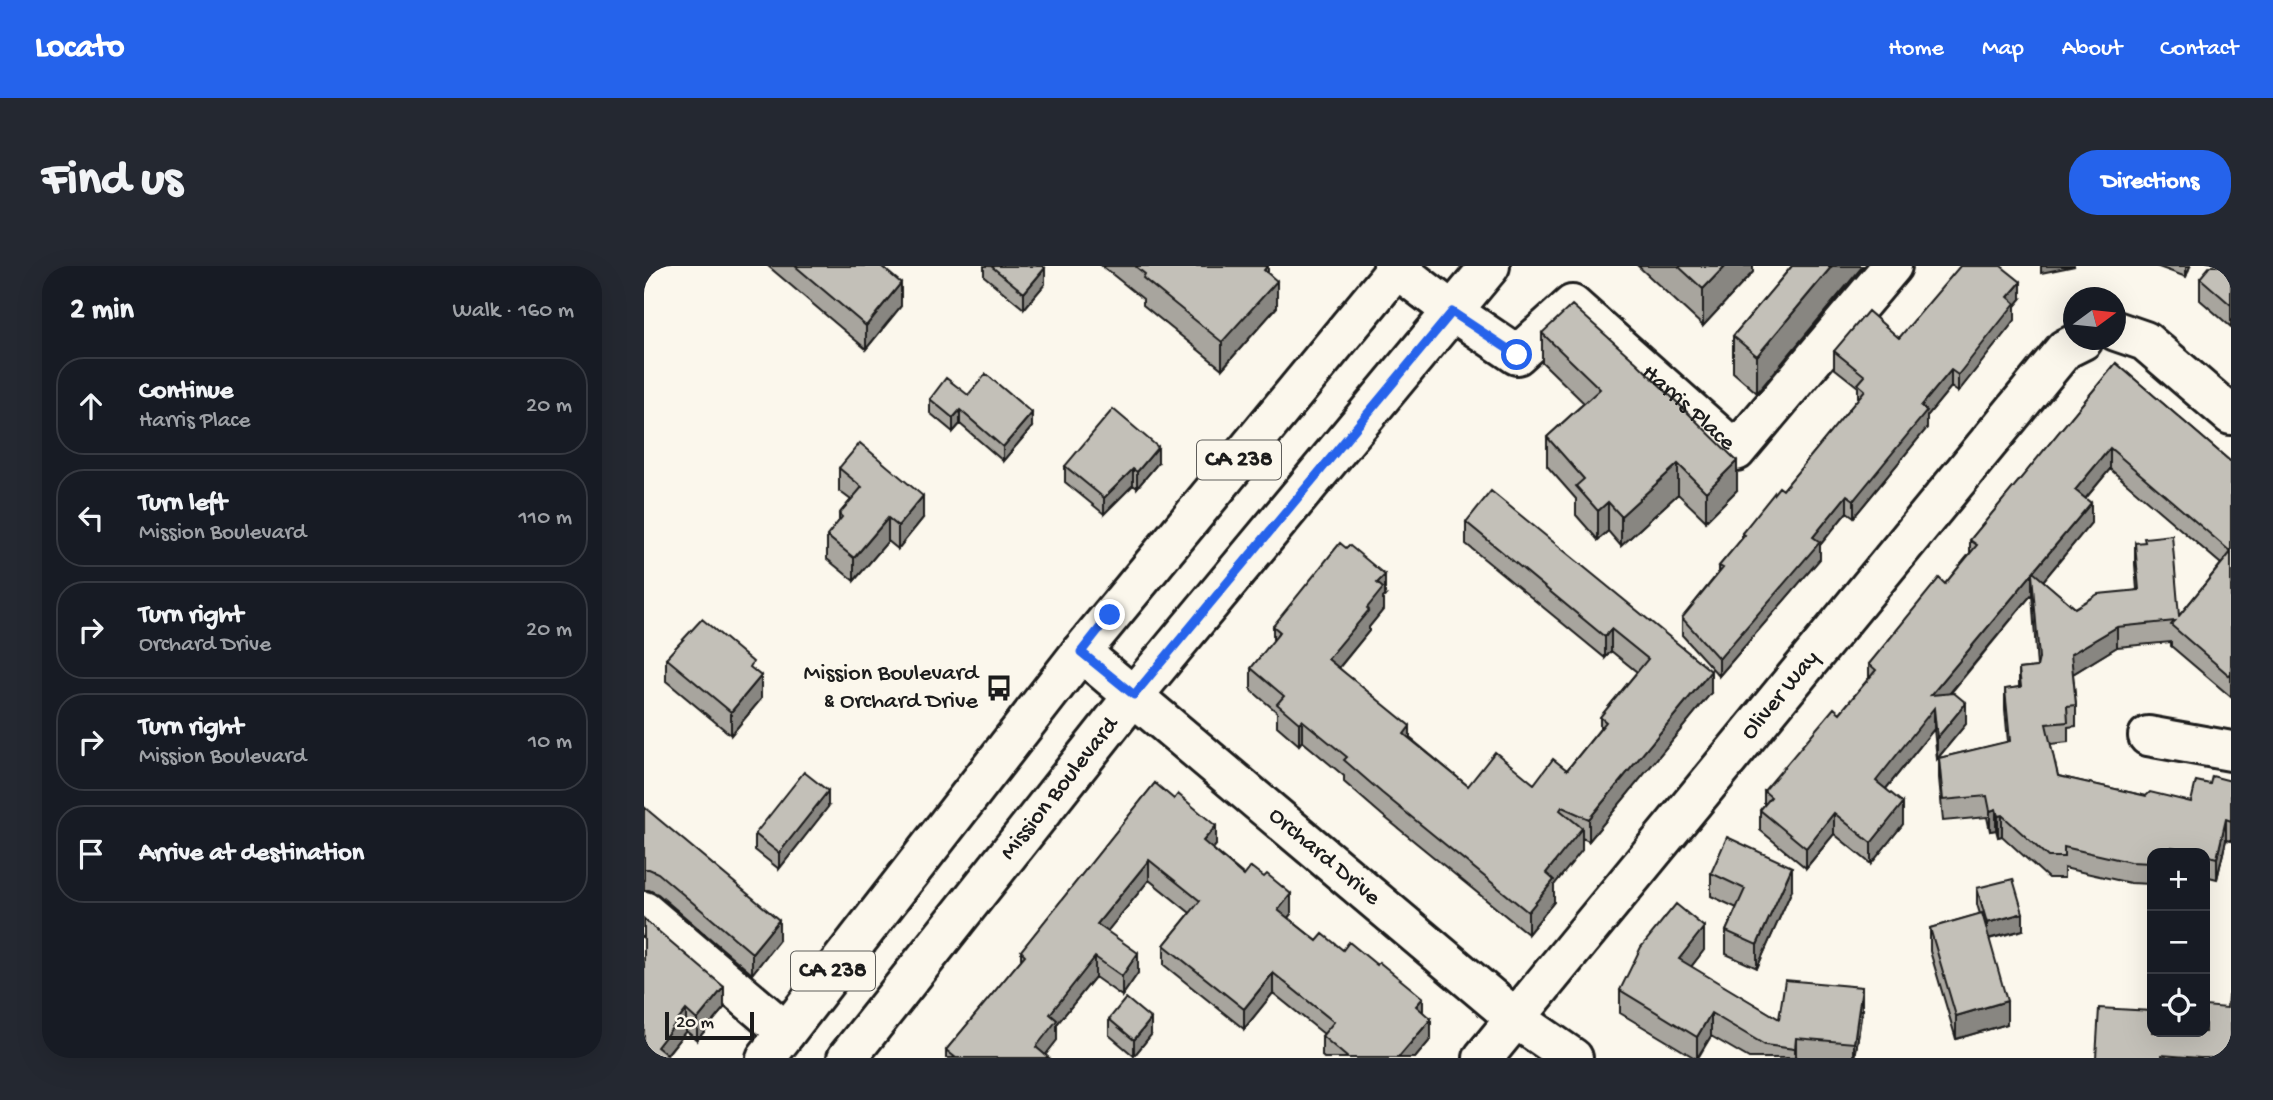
<!DOCTYPE html>
<meta charset="utf-8">
<style>
body{margin:0;font-family:"Gochi Hand",sans-serif;background:#242831;color:#f1f3f6}
.controls{position:absolute;right:21px;bottom:21px;display:grid;overflow:hidden;border-radius:14px;box-shadow:0 7px 28px #0002}
.controls button{width:63px;height:63px;display:grid;place-items:center;padding:0;border:0;border-bottom:2px solid #363941;background:#171b24;color:#f1f3f6;font:35px sans-serif}
.compass{position:absolute;left:1419px;top:21px;width:63px;height:63px;border-radius:50%;background:#171b24;box-shadow:0 7px 28px #0002;rotate:75deg}
.scale{position:absolute;left:21px;bottom:18px;width:89px;box-sizing:border-box;padding-left:7px;border:4px solid #1c1c1c;border-top:0;font-size:19px;line-height:24px;white-space:nowrap;color:#1c1c1c;-webkit-text-stroke:5px #fbf7ec;paint-order:stroke}
.stop{position:absolute;width:21px;height:21px;margin:-16px;border:5px solid #2563eb;border-radius:50%;background:#fff}
.stop.end{background:#2563eb;border-color:#fff;box-shadow:0 2px 7px #0008}
.list{margin:0;padding:0;list-style:none}
h2{display:flex;justify-content:space-between;align-items:center;height:91px;margin:0;padding:0 28px;font-size:30px}
h2 small{font-size:23px;font-weight:400;color:#9ea1a6}
.list li{display:grid;grid-template-columns:46px 1fr auto;gap:21px;align-items:center;box-sizing:border-box;height:98px;margin:0 14px 14px;padding:0 14px;border:2px solid #363941;border-radius:28px}
.list b{display:block;font-size:26px;white-space:nowrap}
.list p{margin:0;font-size:23px;white-space:nowrap;color:#9ea1a6}
.list em{font-size:23px;font-style:normal;color:#9ea1a6}
.icon{flex:none;width:38px;height:38px;fill:none;stroke:currentColor;stroke-width:2;stroke-linecap:round;stroke-linejoin:round}
.map{position:relative;flex:none;width:1587px;height:792px;overflow:hidden;border-radius:28px}
header{display:flex;align-items:center;gap:42px;box-sizing:border-box;height:98px;padding:0 35px;background:#2563eb;color:#fff}
header strong{font-size:33px}
nav{display:flex;gap:38px;margin-inline-start:auto;font-size:24px}
.intro{display:flex;align-items:center;justify-content:space-between;box-sizing:border-box;height:168px;padding:0 42px}
h1{margin:0;font-size:49px}
.button{padding:18px 32px;border-radius:28px;background:#2563eb;color:#fff;font-size:24px;font-weight:700}
main{display:flex;gap:42px;padding:0 42px}
aside{flex:1;background:#171b24;border-radius:28px;box-shadow:0 7px 28px #0002}
.map>svg:first-child{display:block}
.lines{fill:none;stroke-linecap:round;stroke-linejoin:round}
.minor-casing{stroke:#1c1c1c;stroke-width:44}
.major-casing{stroke:#1c1c1c;stroke-width:44}
.minor{stroke:#fbf7ec;stroke-width:38}
.major{stroke:#fbf7ec;stroke-width:38}
.wall{fill:#a8a59e;stroke:#1c1c1c;stroke-width:2;fill-rule:evenodd}
.shaded-wall{fill:#888681;stroke:#1c1c1c;stroke-width:2}
.building{fill:#c3c0b8;stroke:#1c1c1c;stroke-width:2;fill-rule:evenodd}
.route{stroke:#2563eb;stroke-width:9}
.labels{text-anchor:middle;dominant-baseline:central;stroke-width:5;stroke-linejoin:round;paint-order:stroke}
.shield{fill:#fbf7ec;stroke:#5f5e5a;stroke-width:2}
.shield-label{font-size:23px;font-weight:bold;fill:#1c1c1c}
.street-label{font-size:24px;fill:#1c1c1c;stroke:#fbf7ec}
.poi-label{font-size:24px;fill:#1c1c1c;stroke:#fbf7ec;text-anchor:end}
</style>
<header>
<strong>Locato</strong>
<nav><a>Home</a><a>Map</a><a>About</a><a>Contact</a></nav>
</header>
<div class="intro"><h1>Find us</h1><a class="button">Directions</a></div>
<main>
<aside>
<h2>2 min<small>Walk · 160 m</small></h2>
<ul class="list">
<li><svg class="icon" aria-label="ahead" viewBox="0 0 24 24"><path d="M12 20V5M6 11l6-6 6 6"/></svg><div><b>Continue</b><p>Harris Place</p></div><em>20 m</em></li>
<li><svg class="icon" aria-label="left" viewBox="0 0 24 24"><path d="M17 20v-9H6M10 6l-5 5 5 5"/></svg><div><b>Turn left</b><p>Mission Boulevard</p></div><em>110 m</em></li>
<li><svg class="icon" aria-label="right" viewBox="0 0 24 24"><path d="M7 20v-9h11M14 6l5 5-5 5"/></svg><div><b>Turn right</b><p>Orchard Drive</p></div><em>20 m</em></li>
<li><svg class="icon" aria-label="right" viewBox="0 0 24 24"><path d="M7 20v-9h11M14 6l5 5-5 5"/></svg><div><b>Turn right</b><p>Mission Boulevard</p></div><em>10 m</em></li>
<li><svg class="icon" aria-label="arrive" viewBox="0 0 24 24"><path d="M6 21V4h12l-3 4 3 4H6"/></svg><div><b>Arrive at destination</b></div></li>
</ul>
</aside>
<div class="map">
<svg width="1587" height="792" viewBox="0 0 1587 792">
<rect width="100%" height="100%" fill="#fbf7ec"/>
<filter id="ink" filterUnits="userSpaceOnUse"><feTurbulence type="fractalNoise" baseFrequency=".0143" numOctaves="2"/><feDisplacementMap in="SourceGraphic" scale="14" xChannelSelector="R" yChannelSelector="G"/><feConvolveMatrix kernelMatrix="1 2 1 2 8 2 1 2 1" color-interpolation-filters="sRGB"/></filter>
<g filter="url(#ink)">
<g class="lines">
<g class="minor-casing">
<g id="minor">
<path id="s1" d="M808,45L873,89L928,39L1092,185L1248,0"/>
<path d="M1472,65L1501,75L1587,149"/>
<path id="s2" d="M437,386L871,752L929,792"/>
<path d="M1504,470L1587,485"/>
<path d="M0,645L142,766"/>
<path id="s3" d="M839,792L1421,83L1439,74"/>
</g>
</g>
<g class="major-casing">
<g id="major">
<path d="M749,0L808,45"/>
<path d="M122,792L437,386L755,0"/>
<path id="s4" d="M203,792L490,429L846,0"/>
</g>
</g>
<use href="#minor" class="minor"/>
<use href="#major" class="major"/>
</g>
<path class="wall" d="M124,0H237L257,40L222,83Z
M340,0H398L401,18L380,43L340,10Z
M458,0H624V7L633,41L578,103L499,39V33Z
M994,0H1109V6L1059,60Z
M1148,0L1113,127L1089,106V70Z
M1512,0H1546L1542,11Z
M1587,0V61L1556,34V12Z
M1377,33L1371,40V54L1314,126L1307,121L1283,150V162L1210,251L1203,246L1176,279V293L1075,410L1038,369V352L1075,306V300L1098,273V267L1139,224L1214,133V121L1190,102V85L1255,72Z
M898,67L1093,224L1062,255L1034,228L977,280L964,265L954,274L932,249V233L903,200V171L940,137L898,96Z
M1472,97L1587,196V431L1527,380V376L1473,381L1429,408L1432,439V460L1424,461V476L1406,478L1414,510L1502,530L1547,536L1566,518L1587,515V575L1582,574L1573,613L1561,610V587H1508V618L1486,617L1420,602V612H1404L1358,570L1354,571L1352,564L1346,565L1343,551L1299,555L1295,512V492L1364,476L1361,443V423L1375,421V403L1393,401L1388,328L1306,428L1322,458L1293,493L1290,463L1242,523L1259,558L1227,598L1190,568L1162,602L1116,564V544L1120,539V525L1196,447L1225,412V398L1301,318L1326,287V274ZM1466,203L1577,298L1535,350L1491,277V298L1493,324L1431,342L1399,315L1447,257L1442,232Z
M324,129L388,161L359,195L316,158L309,166L286,147V133Z
M514,197L493,222L489,219L460,248L421,216V200Z
M195,202L279,252L254,283L244,275L210,315L183,293V270L195,255V248L207,234L195,225Z
M822,256L1067,427L945,575L938,572V584L910,619V636L884,668L738,549L700,516V510L658,475L655,479L633,460V446L607,424V402L629,376V360L741,330L739,332V344L725,361V365L695,402L766,472L824,520L890,518L923,504L956,463V451L993,406L967,385L961,392L822,278Z
M22,392L109,404L117,433L87,469L22,415Z
M511,517L572,579L569,583L647,648L644,652L673,675L779,746L787,773L771,792H680L678,790V770L680,768L629,727L600,763L520,699V679L546,647L505,614L463,665L494,707L478,730L451,711L413,758V774L401,789L405,792H302V784L377,694V685Z
M0,541L135,674L108,708L14,628L5,624H0Z
M184,541L135,603L111,584V568Z
M1067,607L1148,624L1113,702L1082,688V665L1093,642L1067,630Z
M1333,622L1379,664L1345,673L1363,758L1312,773L1286,685V662L1336,648L1333,638Z
M0,653L80,742L53,774L42,765L23,789V792Z
M1060,684L1047,701L1135,753L1218,744L1211,792H1105L1067,770L1054,792H1051L976,747V724Z
M1583,742L1587,792H1452L1508,766Z
M465,753L507,769L490,790L465,769Z"/>
<path class="shaded-wall" d="M623,0H624V24L633,15V41L578,103V76Z
M1081,0H1109V6L1059,60V23Z
M1188,0H1219L1113,127V90Z
M1397,0H1431L1397,7Z
M1542,0H1546L1542,11Z
M401,2V18L380,43V27Z
M1377,16V33L1371,40V54L1314,126V109L1364,31Z
M257,17V40L222,83V60Z
M1307,104V121L1283,150V162L1210,251V234L1277,140Z
M316,144V158L309,166V152Z
M388,147V161L359,195V181Z
M514,181V197L493,222V206Z
M1466,182V203L1431,245V224Z
M1093,195V224L1062,255V226Z
M1034,198V228L977,280V250Z
M489,203V219L460,248V232Z
M1203,229V246L1176,279V293L1075,410V393L1169,271Z
M279,230V252L254,283V260Z
M964,236V265L954,274V245Z
M1447,237V257L1389,327V306Z
M244,252V275L210,315V292Z
M1388,308V328L1290,446V463L1232,535V515L1287,429Z
M741,309V330L739,332V344L725,361V365L684,415V393L723,342L733,317Z
M1473,361V381L1427,409V388Z
M967,363V385L961,392V371Z
M1067,405V427L945,575V553Z
M117,410V433L87,469V446Z
M1322,437V458L1293,493V472Z
M658,454V475L655,479V457Z
M766,460V482L760,468Z
M184,525V541L135,603V587Z
M1259,537V558L1227,598V577Z
M1352,543V564L1346,565V545Z
M1190,547V568L1162,602V582Z
M1358,549V570L1354,571V550Z
M1582,553V574L1573,613V592Z
M572,560V579L559,595V575Z
M938,562V584L910,619V636L884,668V646L902,607Z
M505,594V614L453,678V658Z
M1148,601V624L1113,702V679Z
M647,628V648L634,664V644Z
M1379,647V664L1343,673V657Z
M135,654V674L108,708V687Z
M1060,661V684L1035,716V693Z
M494,687V707L478,730V710Z
M451,691V711L413,758V774L399,792L392,781L406,748Z
M629,707V727L600,763V743Z
M80,721V742L53,774V754Z
M1218,721V744L1211,792H1210V777Z
M779,732V752L772,740Z
M1363,735V758L1312,773V750Z
M42,744V765L20,792L23,789V792H13V781Z
M1067,747V770L1053,792V771Z
M507,753V769L490,790V774Z
M787,753V773L771,792H754Z
M1152,772V792H1151V783Z"/>
<path class="building" d="M151,0H237L257,17L222,60Z
M347,0H398L401,2L380,27Z
M491,0H623L620,4L633,15L578,76L499,12L501,8Z
M1034,0H1081L1059,23Z
M1148,0H1188L1113,90L1089,70Z
M1316,0H1357L1377,16L1364,31L1371,37L1314,109L1307,104L1277,140L1283,145L1210,234L1203,229L1169,271L1176,276L1075,393L1038,352L1079,302L1075,300L1101,269L1098,267L1135,221L1139,224L1221,124L1214,118L1221,110L1190,85L1224,45L1255,72Z
M1566,0H1587V39L1556,12Z
M928,39L994,98L1093,195L1062,226L1034,198L977,250L964,236L954,245L932,220L940,213L903,171L956,123L898,67Z
M1472,97L1587,196V411L1527,359L1531,355L1473,361L1427,388L1432,439L1423,440L1424,456L1402,458L1414,510L1502,530L1506,526L1547,536L1552,515L1566,518L1568,510L1587,515V555L1582,553L1573,592L1561,589V587H1553L1528,581L1527,587H1508V597L1486,596L1420,581V591H1404L1358,549L1354,550L1352,543L1346,545L1343,530L1299,534L1295,492L1366,475L1361,423L1377,421L1375,403L1393,401L1395,392L1388,308L1287,429L1310,427L1322,437L1293,472L1290,442L1232,515L1259,537L1227,577L1190,547L1162,582L1116,544L1127,531L1120,525L1190,442L1196,447L1232,404L1225,398L1295,312L1301,318L1333,279L1326,274ZM1466,182L1587,286L1535,350L1528,269L1500,272L1501,276L1491,277L1495,324L1454,328L1431,342L1389,306L1447,237L1431,224Z
M342,108L388,147L359,181L316,144L309,152L286,133L302,112L324,129Z
M469,143L514,181L493,206L489,203L460,232L421,200Z
M216,177L279,230L254,260L244,252L210,292L183,270L198,251L195,248L218,221L195,202Z
M847,225L1067,405L945,553L918,541L916,544L938,562L902,607L910,614L884,646L738,527L700,494L703,491L658,454L655,457L633,438L640,430L607,402L636,366L629,360L696,277L702,282L705,279L741,309L733,317L739,322L723,342L725,344L684,393L766,460L760,468L824,520L851,486L890,518L909,493L923,504L962,456L956,451L1004,393L967,363L961,371L822,256Z
M58,353L109,396L106,401L117,410L87,446L22,392Z
M160,506L184,525L135,587L111,568Z
M511,517L530,533L534,528L572,560L559,575L600,610L607,601L620,611L623,608L647,628L634,644L673,675L679,668L699,684L705,676L733,699L735,696L779,732L772,740L787,753L754,792H704L678,770L690,756L629,707L600,743L520,679L556,635L505,594L453,658L494,687L478,710L451,691L406,748L413,754L392,781L405,792H312L302,784L381,689L377,685Z
M0,541L135,654L108,687L14,607L5,603H0Z
M1083,571L1148,601L1113,679L1082,665L1101,623L1067,607Z
M1369,613L1379,647L1343,657L1333,622Z
M1032,638L1060,661L1035,693L1135,753L1141,714L1218,721L1210,777L1152,772L1151,783L1121,779L1067,747L1053,771L976,724L997,681Z
M1338,647L1363,735L1312,750L1286,662Z
M0,653L80,721L53,754L42,744L13,781L23,789L20,792H0Z
M1584,730H1587V792H1556L1518,789V792H1452L1455,742L1508,745V766H1561V740L1583,742Z
M482,732L507,753L490,774L465,753Z"/>
</g>
<g class="lines" filter="url(#ink)">
<path class="route" d="M466,349L437,386L490,429L808,46L873,89"/>
</g>
<defs>
<g id="bus-bare" transform="scale(2.1)"><path d="M-5-6H5V4H4V6H2V4H-2V6H-4V4H-5ZM-3.5-4V0h7V-4ZM-3.5 1.2v1.5H-2V1.2ZM2 1.2v1.5H3.5V1.2Z" fill="#1c1c1c" stroke="#fbf7ec" stroke-width="2.5" paint-order="stroke"/></g>
</defs>
<g fill-rule="evenodd">
<use href="#bus-bare" x="355" y="422"/>
</g>
<g class="labels">
<g class="shield">
<rect x="553" y="174.5" width="84" height="39" rx="5"/>
<rect x="147" y="685.5" width="84" height="39" rx="5"/>
</g>
<g class="shield-label">
<text x="595" y="194">CA 238</text>
<text x="189" y="705">CA 238</text>
</g>
<g class="street-label">
<text stroke="none"><textPath href="#s1" startOffset="308">Harris Place</textPath></text>
<text stroke="none"><textPath href="#s3" startOffset="469">Oliver Way</textPath></text>
<text stroke="none"><textPath href="#s4" startOffset="343">Mission Boulevard</textPath></text>
<text stroke="none"><textPath href="#s2" startOffset="318">Orchard Drive</textPath></text>
</g>
<g class="poi-label">
<text x="334" y="408">Mission Boulevard<tspan x="334" dy="28">&amp; Orchard Drive</tspan></text>
</g>
</g>
</svg>
<div class="controls">
<button>+</button>
<button>−</button>
<button><svg class="icon" aria-label="locate" viewBox="0 0 24 24"><circle cx="12" cy="12" r="6"/><path d="M12 2v4M12 18v4M2 12h4M18 12h4"/></svg></button>
</div>
<svg class="compass" viewBox="-18 -18 36 36"><path d="M0-13l5 13h-10z" fill="#e53935"/><path d="M0 13l5-13h-10z" fill="#9ea1a6"/></svg>
<div class="scale">20 m</div>
<div class="stop" style="left:873px;top:89px"></div>
<div class="stop end" style="left:466px;top:349px"></div>
</div>
</main>
